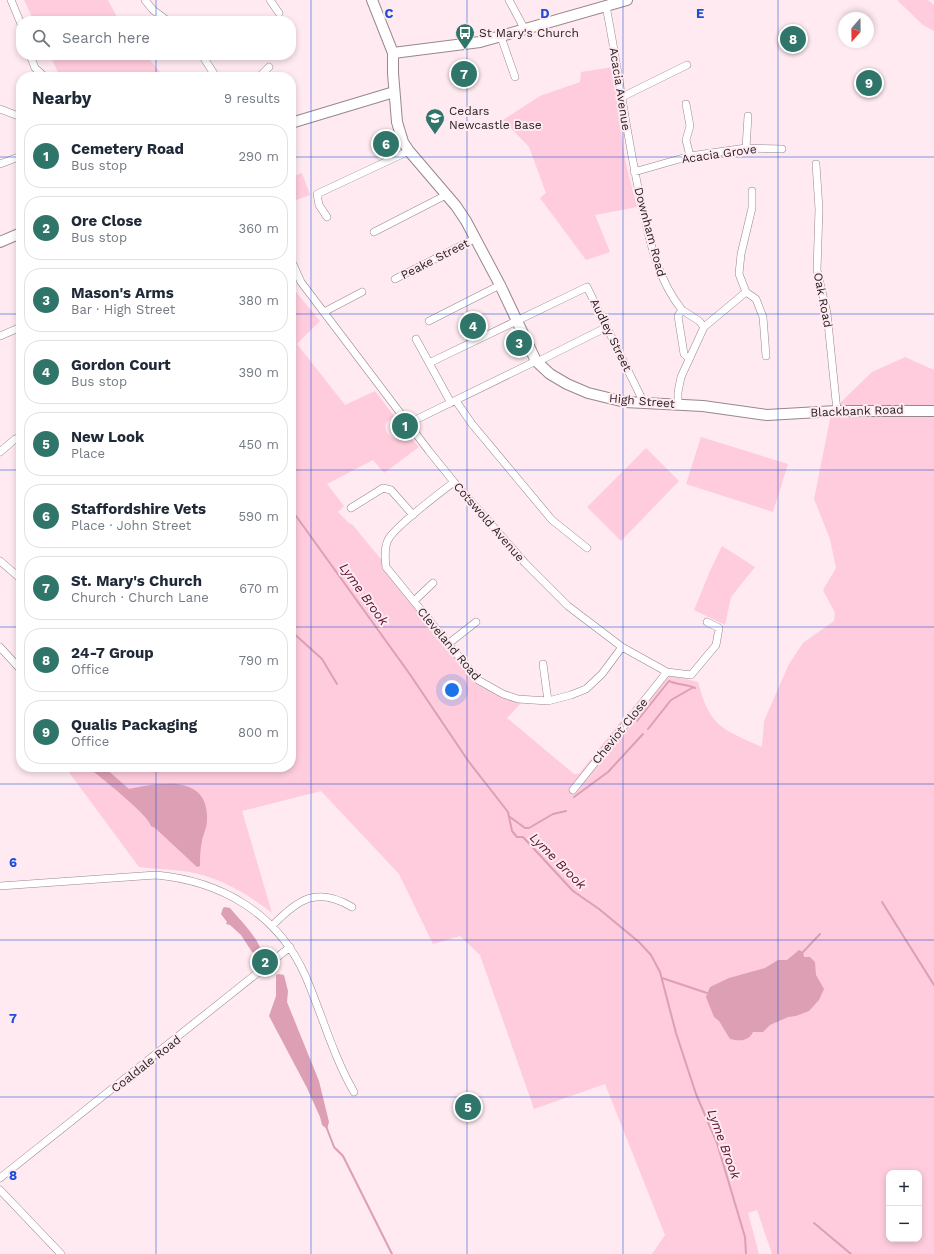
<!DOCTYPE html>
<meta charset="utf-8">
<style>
body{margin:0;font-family:"Work Sans",sans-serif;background:#f2f2f3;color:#1f2937}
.controls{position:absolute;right:12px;bottom:12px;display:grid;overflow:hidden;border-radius:8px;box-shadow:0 2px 6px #0003}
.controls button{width:36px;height:36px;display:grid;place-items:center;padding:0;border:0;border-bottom:1px solid #e0e1e3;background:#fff;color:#1f2937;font:20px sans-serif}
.compass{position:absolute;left:838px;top:12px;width:36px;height:36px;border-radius:50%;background:#fff;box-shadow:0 2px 6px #0003;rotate:200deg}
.you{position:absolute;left:452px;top:690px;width:14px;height:14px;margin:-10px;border:3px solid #fff;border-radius:50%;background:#1a73e8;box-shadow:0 0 0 6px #1a73e833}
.badge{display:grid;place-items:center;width:26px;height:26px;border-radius:50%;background:#307569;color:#fff;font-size:13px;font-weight:700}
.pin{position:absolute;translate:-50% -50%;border:2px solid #fff;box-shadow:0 1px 4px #0006}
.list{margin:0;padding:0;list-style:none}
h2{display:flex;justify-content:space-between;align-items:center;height:52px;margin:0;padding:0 16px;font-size:17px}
h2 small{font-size:13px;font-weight:400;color:#747a83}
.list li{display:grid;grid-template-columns:26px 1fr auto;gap:12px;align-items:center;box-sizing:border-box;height:64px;margin:0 8px 8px;padding:0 8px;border:1px solid #e0e1e3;border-radius:16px}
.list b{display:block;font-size:15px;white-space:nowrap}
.list p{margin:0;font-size:13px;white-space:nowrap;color:#747a83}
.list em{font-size:13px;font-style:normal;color:#747a83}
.icon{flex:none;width:22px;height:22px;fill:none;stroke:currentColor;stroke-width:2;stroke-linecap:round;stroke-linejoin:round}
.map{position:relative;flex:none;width:934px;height:1254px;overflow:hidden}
.search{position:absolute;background:#fff;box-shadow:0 2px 6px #0003;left:16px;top:16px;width:280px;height:44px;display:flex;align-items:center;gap:10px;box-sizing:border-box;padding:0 14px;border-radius:16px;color:#747a83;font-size:15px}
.panel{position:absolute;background:#fff;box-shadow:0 2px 6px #0003;left:16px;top:72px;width:280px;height:700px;border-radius:16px}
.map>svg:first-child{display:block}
.green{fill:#feccdc;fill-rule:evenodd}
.water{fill:#dd9fb3}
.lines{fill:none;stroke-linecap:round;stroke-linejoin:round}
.stream{stroke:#dd9fb3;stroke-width:2}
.street-casing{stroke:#99878c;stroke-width:8}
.secondary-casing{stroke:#99878c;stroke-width:12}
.street{stroke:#fff;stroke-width:7}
.secondary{stroke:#fff;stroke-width:10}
.grid{fill:none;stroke:#1d4ed8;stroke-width:1;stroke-opacity:0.55}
.labels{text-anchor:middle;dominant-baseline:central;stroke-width:4;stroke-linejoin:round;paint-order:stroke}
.poi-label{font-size:12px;fill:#2a2325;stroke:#feeaf0;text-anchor:start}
.street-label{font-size:12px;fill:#2a2325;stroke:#feeaf0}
.water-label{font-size:13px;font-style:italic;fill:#581031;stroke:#feeaf0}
.grid-label{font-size:13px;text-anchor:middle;font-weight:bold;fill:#1d4ed8;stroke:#feeaf0;stroke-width:4;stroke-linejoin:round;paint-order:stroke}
</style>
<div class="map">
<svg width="934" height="1254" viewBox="0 0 934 1254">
<rect width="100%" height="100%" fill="#feeaf0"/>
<path class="green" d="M24,0H108L119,21H34Z
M897,0H928L934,5V31L923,25Z
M50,55H146L164,77H60Z
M613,67L625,160L637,207L595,215L610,252L586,260L540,198L546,193L529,147L503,120L540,96L580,82L581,72Z
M302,173L310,195L291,202V177Z
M291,283L296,292L320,321L297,344L345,405L375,391L394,416L386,423C382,437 400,443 410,437L419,447L384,473L373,460L327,484L344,506L338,512L350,524H352L379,557L391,568L477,675L494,688L523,701L507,718L574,774H579L626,715L633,720L667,678L673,676L698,682C710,727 722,729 762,747L764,721L789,664L803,643L834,621L835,613L823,590L836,568L830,539L814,499L830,419L841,402L872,372L905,357L934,370V1254H772L757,1210L748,1213L759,1254H652L665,1235L605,1084L534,1109L480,955L460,936L433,944L399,874L321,791L242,811L272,913C248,894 219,877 189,872C172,869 155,869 139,867L65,767H291ZM889,1173H919V1239H889Z
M701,437L788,464L773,512L686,484Z
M646,448L679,481L621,541L587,507Z
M722,546L755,567L731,597L725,625L694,610L710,571Z"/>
<path class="water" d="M88,767H104L129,789C159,783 209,773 207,820C207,828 203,834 202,841C200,849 200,858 200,866L197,867L155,828L151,826C149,815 100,777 88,767Z
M225,907L230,908C237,917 266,945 260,955L252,952L241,935L230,925L226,924L227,922L221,914L223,908Z
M799,950L803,952L804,957H810L815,962L816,975L824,989L819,1000L809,1011L796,1016L788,1017L770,1025L763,1032H753C748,1042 739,1041 730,1039L719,1021L714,1017L706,997L710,987L729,978L765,968L778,960H787Z
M279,974L284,975L288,991L287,1002L319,1081L329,1122L327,1129L322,1125L320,1117L307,1088L269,1016L276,996V975Z"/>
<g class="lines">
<path class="stream" d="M291,509L409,673L469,762L508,812L512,831L517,837H523L573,891L599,909L639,942L651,955L660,972L676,1033L696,1094L717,1143L728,1180L745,1237L746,1254
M291,631L322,659L337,684
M637,721L669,681C678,685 686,684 695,688
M648,729L671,700L692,688
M574,797L608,772L643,734
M510,817L525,828H529L553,814L566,811
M882,902L934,985
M803,952L820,934
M662,978L707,993
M326,1126L334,1147L343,1156L392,1254
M814,1223L851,1254"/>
<g class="street-casing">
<path id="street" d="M11,0L21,24
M145,0L153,10L168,21
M270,0L279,13
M509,0L525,30
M606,6C619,72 627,140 642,206C650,243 658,280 682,310L678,316L684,354L689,358
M501,37L515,77
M30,55L35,68L45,77
M202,55L216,77
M259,77L269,67
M620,98L687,65
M686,104L690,126L686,140L690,156
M0,109L21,117
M746,148L748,116
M0,164L21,156
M816,164L819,209L817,270L827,313L837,411
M634,172L690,156L746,148L782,149
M327,217L319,205L317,194L409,151
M374,232L446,195
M291,260L301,282L429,451L454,482L525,563L568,606L622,647L667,672L691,675L716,645L719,628L707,622
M395,279L476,238
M746,292L756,299L763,317L766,356
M682,310L699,321L704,327
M324,312L362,292
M429,321L500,285
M0,336L21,327
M416,339L451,403
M537,362L607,327
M429,363L587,287L644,403
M456,401L472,424L552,520L587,548
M678,405V392L681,377L704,327L746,292L739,274L741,254L752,208V191
M409,423L536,361
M0,452L15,439L21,437
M454,482C441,492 394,527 388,540C384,548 385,558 386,567L478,680L503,694L518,699L548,701L571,695L586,689L602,674L622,647
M351,508L383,488L391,490L413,515
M0,561L21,579
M414,601L433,583
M448,644L476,622
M0,647L21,670
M543,664L548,701
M573,790L667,672
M0,886L156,875C221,881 277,913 305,975C322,1014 333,1056 354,1092
M272,926C298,899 317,886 352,907
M0,1178L290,947
M0,1190L61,1254"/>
</g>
<g class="secondary-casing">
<path id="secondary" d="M372,0L393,53V73L397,122L403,142L409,151L456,206L466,221L500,285L536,361L550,374L567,384L588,393L625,402L703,406L767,415L837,411H934
M393,53L480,42L627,0
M291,123L394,92
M0,242L21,233"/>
</g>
<use href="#street" class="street"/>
<use href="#secondary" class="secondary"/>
</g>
<path class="grid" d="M156,0V21M311,0V1254M467,0V1254M623,0V1254M778,0V1254M156,55V77M0,157H21M291,157H934M0,314H21M291,314H934M0,470H21M291,470H934M0,627H21M291,627H934M156,767V1254M0,784H934M0,940H934M0,1097H934"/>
<defs>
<g id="bus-pin" transform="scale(1)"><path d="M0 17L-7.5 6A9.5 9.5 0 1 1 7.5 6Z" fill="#307569" stroke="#feeaf0"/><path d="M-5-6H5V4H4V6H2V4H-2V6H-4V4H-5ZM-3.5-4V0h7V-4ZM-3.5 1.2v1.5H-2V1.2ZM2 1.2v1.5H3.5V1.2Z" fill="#fff"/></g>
<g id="school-pin" transform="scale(1)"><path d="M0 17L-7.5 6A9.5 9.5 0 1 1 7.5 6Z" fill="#307569" stroke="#feeaf0"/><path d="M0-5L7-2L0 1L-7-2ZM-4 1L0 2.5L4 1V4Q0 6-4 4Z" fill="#fff"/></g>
</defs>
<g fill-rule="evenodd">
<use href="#bus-pin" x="465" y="33"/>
<use href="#school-pin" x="435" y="118"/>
</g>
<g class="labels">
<g class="poi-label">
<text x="479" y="33">St Mary's Church</text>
<text x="449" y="111">Cedars<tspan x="449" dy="14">Newcastle Base</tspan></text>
</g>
<g class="street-label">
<text transform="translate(620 89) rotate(81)">Acacia Avenue</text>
<text transform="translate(719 154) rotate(-8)">Acacia Grove</text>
<text transform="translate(650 232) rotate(75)">Downham Road</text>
<text transform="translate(435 259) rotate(-27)">Peake Street</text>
<text transform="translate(823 300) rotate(79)">Oak Road</text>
<text transform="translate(611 335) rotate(64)">Audley Street</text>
<text transform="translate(642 401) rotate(5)">High Street</text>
<text transform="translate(857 411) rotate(-2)">Blackbank Road</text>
<text transform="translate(489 522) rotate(49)">Cotswold Avenue</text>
<text transform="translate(449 644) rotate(50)">Cleveland Road</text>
<text transform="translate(620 731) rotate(-51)">Cheviot Close</text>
<text transform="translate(146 1064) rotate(-38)">Coaldale Road</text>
</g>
<g class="water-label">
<text transform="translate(364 594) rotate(54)">Lyme Brook</text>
<text transform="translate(558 861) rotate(45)">Lyme Brook</text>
<text transform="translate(724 1144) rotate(70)">Lyme Brook</text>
</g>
</g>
<g class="grid-label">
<text x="389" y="18">C</text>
<text x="545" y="18">D</text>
<text x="700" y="18">E</text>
<text x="13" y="867">6</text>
<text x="13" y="1023">7</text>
<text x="13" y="1180">8</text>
</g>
</svg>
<div class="controls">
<button>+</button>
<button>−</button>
</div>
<svg class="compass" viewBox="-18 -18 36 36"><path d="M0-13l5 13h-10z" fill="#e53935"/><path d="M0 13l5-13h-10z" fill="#747a83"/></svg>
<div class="you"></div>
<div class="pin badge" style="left:405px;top:426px">1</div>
<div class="pin badge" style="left:265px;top:962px">2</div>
<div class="pin badge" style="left:519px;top:343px">3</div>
<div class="pin badge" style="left:473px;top:326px">4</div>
<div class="pin badge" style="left:468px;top:1107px">5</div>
<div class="pin badge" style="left:386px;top:144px">6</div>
<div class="pin badge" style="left:464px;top:74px">7</div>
<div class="pin badge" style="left:793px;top:39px">8</div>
<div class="pin badge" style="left:869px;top:83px">9</div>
<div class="search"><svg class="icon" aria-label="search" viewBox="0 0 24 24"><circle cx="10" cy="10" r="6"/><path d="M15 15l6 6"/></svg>Search here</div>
<section class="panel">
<h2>Nearby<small>9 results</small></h2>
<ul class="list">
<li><span class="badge">1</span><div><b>Cemetery Road</b><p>Bus stop</p></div><em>290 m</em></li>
<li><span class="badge">2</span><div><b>Ore Close</b><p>Bus stop</p></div><em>360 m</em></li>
<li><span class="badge">3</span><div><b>Mason's Arms</b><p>Bar · High Street</p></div><em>380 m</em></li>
<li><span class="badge">4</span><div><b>Gordon Court</b><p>Bus stop</p></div><em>390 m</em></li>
<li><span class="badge">5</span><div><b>New Look</b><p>Place</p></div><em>450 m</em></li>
<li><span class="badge">6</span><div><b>Staffordshire Vets</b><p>Place · John Street</p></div><em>590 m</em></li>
<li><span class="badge">7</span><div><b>St. Mary's Church</b><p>Church · Church Lane</p></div><em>670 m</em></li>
<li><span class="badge">8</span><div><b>24-7 Group</b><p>Office</p></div><em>790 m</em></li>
<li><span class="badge">9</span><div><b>Qualis Packaging</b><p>Office</p></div><em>800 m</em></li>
</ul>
</section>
</div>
